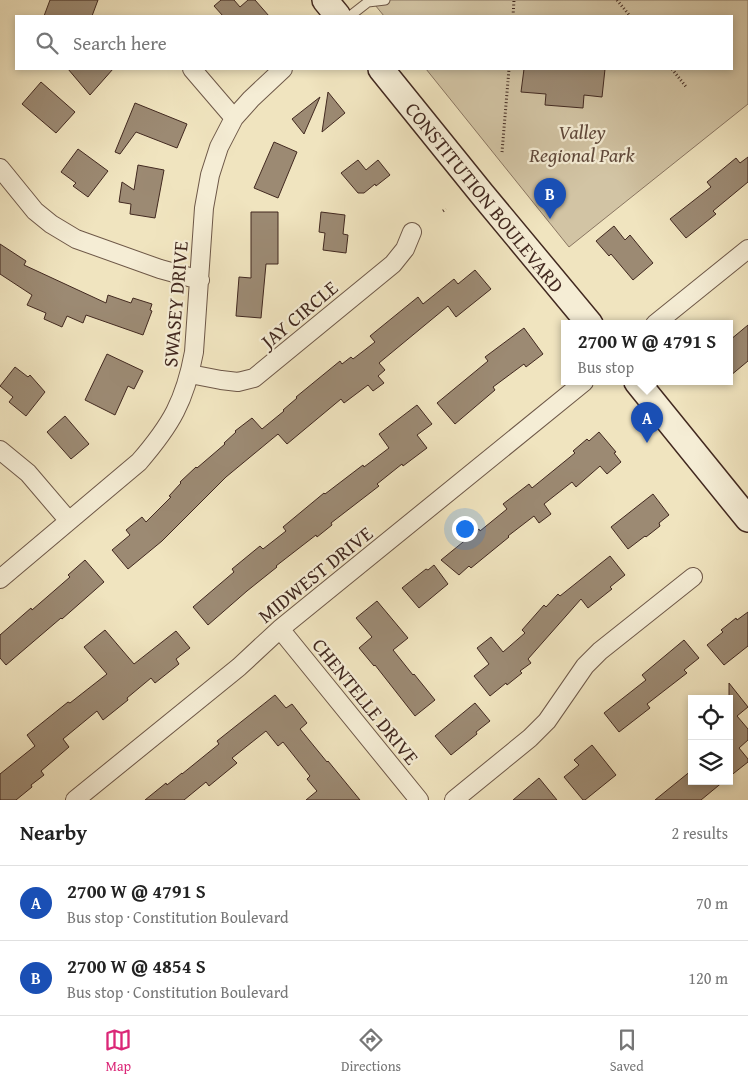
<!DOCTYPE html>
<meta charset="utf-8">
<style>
body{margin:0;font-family:"Gentium Book Plus",serif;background:#f6f6f6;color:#222}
.controls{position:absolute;right:15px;bottom:15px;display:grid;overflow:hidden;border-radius:0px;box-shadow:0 2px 8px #0003}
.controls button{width:45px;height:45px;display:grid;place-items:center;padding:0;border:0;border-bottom:1px solid #e0e0e0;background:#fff;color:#222;font:25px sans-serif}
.you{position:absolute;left:464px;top:528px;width:18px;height:18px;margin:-12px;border:4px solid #fff;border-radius:50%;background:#1a73e8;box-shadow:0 0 0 8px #1a73e833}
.badge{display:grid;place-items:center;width:32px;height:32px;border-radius:50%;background:#db2777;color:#fff;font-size:16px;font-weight:700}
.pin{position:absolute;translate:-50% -41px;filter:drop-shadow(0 1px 2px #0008)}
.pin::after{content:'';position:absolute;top:26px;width:18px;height:15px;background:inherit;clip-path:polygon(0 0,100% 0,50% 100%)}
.popup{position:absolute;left:561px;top:320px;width:172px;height:65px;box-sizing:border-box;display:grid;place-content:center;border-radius:0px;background:#fff;filter:drop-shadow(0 1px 4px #0005);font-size:16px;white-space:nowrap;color:#767676}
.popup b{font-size:19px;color:#222}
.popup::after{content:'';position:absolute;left:50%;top:100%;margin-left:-10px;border:10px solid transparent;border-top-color:#fff}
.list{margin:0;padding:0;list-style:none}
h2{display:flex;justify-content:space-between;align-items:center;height:65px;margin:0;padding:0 20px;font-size:21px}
h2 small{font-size:16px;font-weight:400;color:#767676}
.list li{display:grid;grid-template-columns:32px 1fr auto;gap:15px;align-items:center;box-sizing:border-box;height:75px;padding:0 20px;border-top:1px solid #e0e0e0}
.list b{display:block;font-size:19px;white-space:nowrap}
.list p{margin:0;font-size:16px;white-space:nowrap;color:#767676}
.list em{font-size:16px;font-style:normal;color:#767676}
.icon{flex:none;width:28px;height:28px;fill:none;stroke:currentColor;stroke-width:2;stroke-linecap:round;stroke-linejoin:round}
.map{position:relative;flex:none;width:748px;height:800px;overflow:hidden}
.search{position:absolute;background:#fff;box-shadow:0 2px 8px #0003;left:15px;right:15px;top:15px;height:55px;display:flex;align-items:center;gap:12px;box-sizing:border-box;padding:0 18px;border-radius:0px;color:#767676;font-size:19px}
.sheet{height:215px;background:#fff}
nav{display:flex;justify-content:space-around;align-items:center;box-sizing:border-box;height:70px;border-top:1px solid #e0e0e0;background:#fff;font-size:14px;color:#767676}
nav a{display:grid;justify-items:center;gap:2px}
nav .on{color:#db2777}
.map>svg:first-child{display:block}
.green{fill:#d2c4a4;stroke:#8a7662}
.building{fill:#9c8a73;stroke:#422920}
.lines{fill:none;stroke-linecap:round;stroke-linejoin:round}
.service-casing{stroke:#6e5848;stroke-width:11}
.minor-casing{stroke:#6e5848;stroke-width:20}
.secondary-casing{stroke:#422920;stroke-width:28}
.path{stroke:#422920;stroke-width:3;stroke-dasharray:1 2.5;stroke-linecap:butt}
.service{stroke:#f5edd5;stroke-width:9}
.minor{stroke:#f5edd5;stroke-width:18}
.secondary{stroke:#f5edd5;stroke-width:25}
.labels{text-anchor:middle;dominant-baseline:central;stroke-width:4.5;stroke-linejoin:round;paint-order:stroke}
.park-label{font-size:20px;font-style:italic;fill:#5f483a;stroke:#f5edd5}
.street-label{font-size:20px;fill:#422920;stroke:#f5edd5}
</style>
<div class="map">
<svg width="748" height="800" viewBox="0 0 748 800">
<rect width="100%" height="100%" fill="#f0e4bf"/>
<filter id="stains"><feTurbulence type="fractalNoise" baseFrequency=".004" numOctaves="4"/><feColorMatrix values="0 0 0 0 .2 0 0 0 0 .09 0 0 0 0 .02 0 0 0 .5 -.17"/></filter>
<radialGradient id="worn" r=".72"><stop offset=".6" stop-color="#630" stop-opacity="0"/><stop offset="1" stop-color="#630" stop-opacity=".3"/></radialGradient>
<path class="green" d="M371,0H748V104L569,247L426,69H732V16H384Z"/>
<path class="building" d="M50,0H98L92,16H44Z
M221,0H234L240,7L248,0H255L269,16H223L214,6Z
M68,69H113L90,95Z
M524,69H605L602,97L584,95L583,108L545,105L546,94L521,92Z
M41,82L75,112L56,133L22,104Z
M328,92L345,113L322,132Z
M320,97L304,134L292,119Z
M135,103L187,124L177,148L136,132L120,154L115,152Z
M274,142L297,152L278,198L254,188Z
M78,149L108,171L88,197L73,186L76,183L61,172Z
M748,157V182L713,211L716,214L686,238L670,219L711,187L707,182L736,158L740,163Z
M358,160L366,170L378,160L390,175L376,186L375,184L364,193H358L341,173Z
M138,165L164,170L155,218L130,214L131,204L119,202L122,182L134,190Z
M251,212H278V264H266L261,318L236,316L239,277L251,278Z
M321,212L345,215L343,234L348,235L346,253L323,250L325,233L319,232Z
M614,226L625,240L630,235L653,263L633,280L611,254L609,256L596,241Z
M0,244L26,261L24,265L106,303L108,295L131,303L133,298L152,304L150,310L152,311L143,335L86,315L83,323L67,316L62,327L44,319L46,313L27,305L32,295L0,274Z
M475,270L491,289L456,317L448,306L379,363L385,370L378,376L384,383L373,391L368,385L344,403L341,399L287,444L278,434L226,477L162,541L128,569L112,550L130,535L126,530L142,517L146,522L171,497L169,496L181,483L180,482L196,467L197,468L225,444L224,443L236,432L235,431L252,418L262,429L284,411L283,410L297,398L296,397L340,361L342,364L351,357L353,359L375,342L370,336L418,297L423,304L454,279L458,284Z
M748,325V361L730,376V340Z
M524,328L543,354L526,367L524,364L493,387L495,390L455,424L437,403L488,361L485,357Z
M107,354L143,371L134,389L128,386L115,415L85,400Z
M15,367L28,377L30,375L45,392L26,416L9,402L13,397L0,386Z
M417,405L432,424L417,435L427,448L403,466L402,464L377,484L379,486L331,523L332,525L317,537L316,535L276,566L277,567L247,591L208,625L193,607L234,572L232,569L260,546L263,549L286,531L283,527L324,493L325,494L363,465L364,467L389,448L379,434Z
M65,416L89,444L71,459L47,432Z
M599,432L616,452L614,453L621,462L607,474L600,466L576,487L572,482L544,504L551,514L539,523L534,516L508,536L509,537L471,568L469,566L459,575L441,560L479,529L480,531L507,509L503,504L529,484L532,488L575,453L573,451L587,439L589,441Z
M653,494L669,515L659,523L660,526L646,537L645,536L628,549L611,527Z
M610,556L625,575L610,587L612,589L588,608L581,599L528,659L531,663L520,671L522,673L507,685L506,683L490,696L474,676L489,664L477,648L491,637L503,652L525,633L522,630L544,605L546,607L558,594L560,596Z
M85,560L104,582L62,619L61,618L6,665L0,658V635L31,608L32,610L70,577L68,575Z
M434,565L448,584L419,608L402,588L426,569L428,570Z
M377,601L408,638L393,650L413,675L414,674L435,700L415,716L375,665L374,666L359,648L372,637L356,618Z
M748,612V646L724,665L707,645L723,632L721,630L736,618L737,620Z
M105,630L134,664L176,631L190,648L176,659L179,664L155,683L151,678L127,698L128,700L103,720L97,711L63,739L69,747L41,771L44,775L31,785L32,787L16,800H0V774L35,746L27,735L68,702L70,703L107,674L84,647Z
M684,640L699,658L684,670L687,673L647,704L650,708L619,732L604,713L646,680L642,675Z
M729,683L748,707L737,716L748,729V740L739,748L748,759V762L729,777Z
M275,695L286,708L292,704L307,723L300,729L327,762L328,761L360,800H306L317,791L307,779L310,776L283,742L278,746L266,731L232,758L237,763L209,786L206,782L184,800H145L166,783L167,785L182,773V774L219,744L217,741Z
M475,703L490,721L476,732L477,734L451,755L435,736Z
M592,745L616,775L585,800H583L564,777L579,765L574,760Z
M692,770V781H724L701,800H655Z
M539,778L557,800H513Z"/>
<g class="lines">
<g class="service-casing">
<path id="service" d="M350,16L368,2L385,0"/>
</g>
<g class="minor-casing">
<path id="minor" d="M192,69L234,118
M0,168L35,211L51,224L76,239L160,269L200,280
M655,324L748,249
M190,374L221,380L238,382L254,378L393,264L405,249L412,232
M0,450L28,473L69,521
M0,579L139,462C171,425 185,401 194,352L204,208L210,175L219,147L234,118L251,99L283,69
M280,629L419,800
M75,800L239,667L280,629L584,382
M454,800L530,738L547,721L585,666L600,651L693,577"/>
</g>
<g class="secondary-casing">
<path id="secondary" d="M325,0L338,16
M381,69L482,194L590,324
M637,382L748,519"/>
</g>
<path class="path" d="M617,0L630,16
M513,16L514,0
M672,69L687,88
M502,152L509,69
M443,211L446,209"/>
<use href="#service" class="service"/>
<use href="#minor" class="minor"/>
<use href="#secondary" class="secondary"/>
</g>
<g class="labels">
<g class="park-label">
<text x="582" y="131">Valley<tspan x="582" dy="23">Regional Park</tspan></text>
</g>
<g class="street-label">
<text transform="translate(485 197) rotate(51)">CONSTITUTION BOULEVARD</text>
<text transform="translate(175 304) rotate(-85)">SWASEY DRIVE</text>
<text transform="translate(299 314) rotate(-40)">JAY CIRCLE</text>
<text transform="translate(315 574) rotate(-39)">MIDWEST DRIVE</text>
<text transform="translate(366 701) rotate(51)">CHENTELLE DRIVE</text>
</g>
</g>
<rect width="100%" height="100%" filter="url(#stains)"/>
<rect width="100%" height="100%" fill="url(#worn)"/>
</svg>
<div class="controls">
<button><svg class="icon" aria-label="locate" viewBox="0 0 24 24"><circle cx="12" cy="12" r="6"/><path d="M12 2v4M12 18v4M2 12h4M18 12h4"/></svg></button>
<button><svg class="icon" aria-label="layers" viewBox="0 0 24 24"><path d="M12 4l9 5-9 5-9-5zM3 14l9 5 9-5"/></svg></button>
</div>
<div class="you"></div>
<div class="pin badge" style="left:647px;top:443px;background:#1a4fb4">A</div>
<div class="popup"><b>2700 W @ 4791 S</b>Bus stop</div>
<div class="pin badge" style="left:550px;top:219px;background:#1a4fb4">B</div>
<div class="search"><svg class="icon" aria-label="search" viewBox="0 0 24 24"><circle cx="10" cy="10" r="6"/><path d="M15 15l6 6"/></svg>Search here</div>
</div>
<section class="sheet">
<h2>Nearby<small>2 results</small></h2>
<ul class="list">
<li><span class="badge" style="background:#1a4fb4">A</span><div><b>2700 W @ 4791 S</b><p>Bus stop · Constitution Boulevard</p></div><em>70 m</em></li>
<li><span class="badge" style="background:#1a4fb4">B</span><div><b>2700 W @ 4854 S</b><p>Bus stop · Constitution Boulevard</p></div><em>120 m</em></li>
</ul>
</section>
<nav>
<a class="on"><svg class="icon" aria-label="map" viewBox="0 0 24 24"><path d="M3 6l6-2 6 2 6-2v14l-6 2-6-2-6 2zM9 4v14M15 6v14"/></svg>Map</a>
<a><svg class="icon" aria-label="directions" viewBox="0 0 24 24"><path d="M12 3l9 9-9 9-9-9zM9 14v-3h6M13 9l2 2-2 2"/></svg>Directions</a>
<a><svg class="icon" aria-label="saved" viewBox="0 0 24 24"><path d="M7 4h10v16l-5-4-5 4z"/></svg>Saved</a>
</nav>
